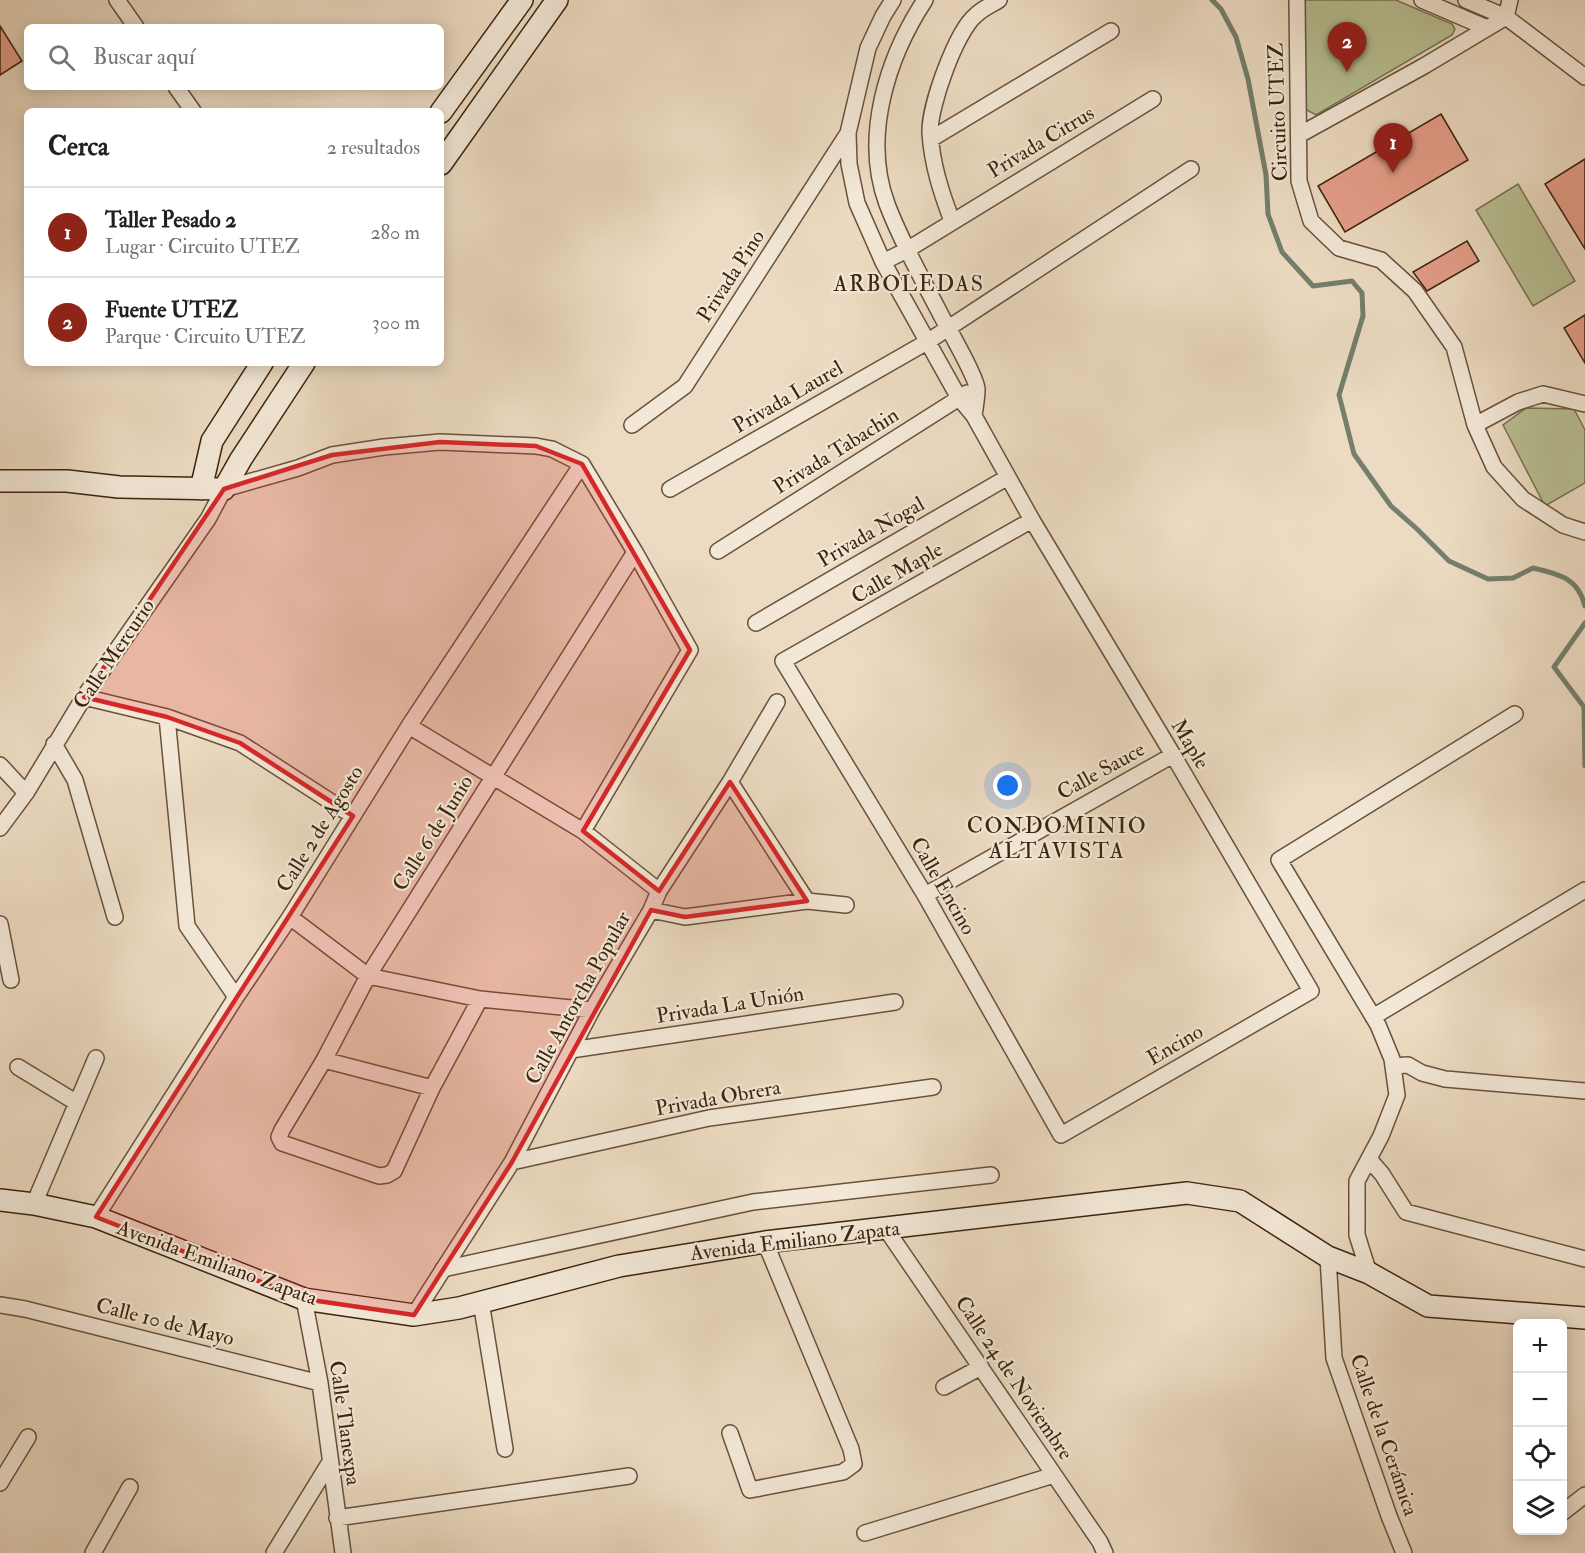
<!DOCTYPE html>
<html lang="es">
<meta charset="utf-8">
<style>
body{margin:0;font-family:"IM FELL Double Pica",serif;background:#f6f6f6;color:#202124}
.controls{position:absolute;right:18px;bottom:18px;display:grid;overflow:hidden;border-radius:9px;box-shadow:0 3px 15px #0003}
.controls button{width:54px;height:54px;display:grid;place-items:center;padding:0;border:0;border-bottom:2px solid #e0e0e0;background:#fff;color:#202124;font:30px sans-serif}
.you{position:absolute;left:1008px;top:786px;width:21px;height:21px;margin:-15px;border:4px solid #fff;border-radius:50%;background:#1a73e8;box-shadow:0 0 0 9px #1a73e833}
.badge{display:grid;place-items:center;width:39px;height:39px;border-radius:50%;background:#8f2418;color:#fff;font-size:20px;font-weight:700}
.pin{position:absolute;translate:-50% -50px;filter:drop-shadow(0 2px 3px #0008)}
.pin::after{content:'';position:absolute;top:32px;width:21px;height:18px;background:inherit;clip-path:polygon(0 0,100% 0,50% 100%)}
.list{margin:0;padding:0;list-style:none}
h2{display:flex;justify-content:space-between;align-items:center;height:78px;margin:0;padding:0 24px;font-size:26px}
h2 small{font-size:20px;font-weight:400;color:#757577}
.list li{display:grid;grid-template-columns:39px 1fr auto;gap:18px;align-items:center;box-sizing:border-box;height:90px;padding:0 24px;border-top:2px solid #e0e0e0}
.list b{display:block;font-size:22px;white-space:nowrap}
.list p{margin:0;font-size:20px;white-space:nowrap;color:#757577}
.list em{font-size:20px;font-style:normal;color:#757577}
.icon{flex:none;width:33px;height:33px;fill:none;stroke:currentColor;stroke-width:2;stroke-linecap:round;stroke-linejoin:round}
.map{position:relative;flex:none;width:1585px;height:1553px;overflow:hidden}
.search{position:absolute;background:#fff;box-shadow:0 3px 15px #0003;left:24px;top:24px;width:420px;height:66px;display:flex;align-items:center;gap:15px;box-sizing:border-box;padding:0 21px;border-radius:9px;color:#757577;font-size:22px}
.panel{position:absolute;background:#fff;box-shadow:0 3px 15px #0003;left:24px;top:108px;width:420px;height:258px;border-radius:9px}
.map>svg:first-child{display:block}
.green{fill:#b8c093;stroke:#7a7250;stroke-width:1.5}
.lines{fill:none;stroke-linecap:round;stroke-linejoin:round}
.stream{stroke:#747f6d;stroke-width:5}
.building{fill:#e69f8a;stroke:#3c240e;stroke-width:1.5}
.street-casing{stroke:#68523b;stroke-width:18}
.secondary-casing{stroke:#3c240e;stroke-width:24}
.street{stroke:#f3e8d7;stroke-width:15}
.secondary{stroke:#f3e8d7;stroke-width:21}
.marked{fill:#d62828;fill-opacity:0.2;stroke:#d62828;stroke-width:4.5;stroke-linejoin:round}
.labels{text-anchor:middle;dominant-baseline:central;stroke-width:4.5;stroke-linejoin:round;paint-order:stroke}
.street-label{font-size:21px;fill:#3c240e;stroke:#f3e8d7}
.neighbourhood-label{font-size:22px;letter-spacing:1.5px;fill:#3c240e;stroke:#f3e8d7}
</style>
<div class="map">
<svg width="1585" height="1553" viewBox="0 0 1585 1553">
<rect width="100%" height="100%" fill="#ecdbc2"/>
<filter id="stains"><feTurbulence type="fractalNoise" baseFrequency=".00333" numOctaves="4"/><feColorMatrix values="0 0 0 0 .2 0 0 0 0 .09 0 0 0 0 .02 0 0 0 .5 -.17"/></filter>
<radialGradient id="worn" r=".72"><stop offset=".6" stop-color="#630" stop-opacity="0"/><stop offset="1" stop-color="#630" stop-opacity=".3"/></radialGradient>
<path class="green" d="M1305,0H1396L1452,24L1455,29L1452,35L1316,115L1305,109Z
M1518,184L1575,281L1533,306L1476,210Z
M1526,408L1574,409L1585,430V483L1545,506L1503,425Z"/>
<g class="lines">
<path class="stream" d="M1212,0L1221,9L1236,37L1248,79L1266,175L1268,214L1282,252L1313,286L1352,281L1362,293L1363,316L1339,395L1354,454L1391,506L1417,529L1449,561L1488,579L1513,578L1533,568C1559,574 1578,578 1585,606
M1585,623L1554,667L1584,707L1585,766"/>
</g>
<path class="building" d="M0,26L22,61L0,75Z
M1441,114L1468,160L1345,232L1318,186Z
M1585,159V249L1545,184Z
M1467,241L1479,261L1427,291L1413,272Z
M1585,315V363L1564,328Z"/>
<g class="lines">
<g class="street-casing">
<path id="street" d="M117,0L136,27
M893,0L883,16L868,48L848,133L849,164L857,203L883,262L959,398L974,416L1032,520L1173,755L1311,991L1061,1135L925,895L783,661L1032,520
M925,0C887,58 862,137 887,204C902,244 924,282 943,319C950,331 977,379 977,389C977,398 975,408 974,416
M1297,0L1299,181L1311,221L1339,248L1381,260L1415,291L1454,347L1475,425L1494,467L1523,499L1563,525L1585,532
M1422,0L1487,28
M1466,0L1506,17L1585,77
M176,87L193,111
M1299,135L1424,66L1506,17L1510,0
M931,139L1111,31
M952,221C941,192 932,164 930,133C929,107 956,31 976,15C982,9 991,5 999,0
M883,262L907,250L1153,99
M632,425L685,386L848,133
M1475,425L1518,402L1543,394L1585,404
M670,489L927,342L1191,169
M718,551L967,393
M756,623L1008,477
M84,697L167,717L240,743L353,816
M167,717L187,926L236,997
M409,726L583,831L659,891
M54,744L75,780L115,917
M0,765L26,793
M730,782L807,901
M0,828L26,793L84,697L208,519L224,489L298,468L332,455L384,447L440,442L536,446L552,449L582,464L635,552L690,650L583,831
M925,895L1173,755
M651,910L685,917L807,901L846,905
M290,917L368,976L480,999L592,1010
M0,924L11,980
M480,999L432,1088L394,1171L387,1175L379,1176L282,1143L279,1137L282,1130L324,1060L368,976L635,552
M1373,1017L1585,890
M571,1050L895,1002
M324,1060L432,1088
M1393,1066L1408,1065L1422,1073L1445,1079L1585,1091
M18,1067L77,1103
M1369,1159L1382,1174L1406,1212L1585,1259
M512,1162L709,1118L933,1087
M34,1204L96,1058
M96,1217L236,997L290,917L409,726L582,464
M886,1229L1100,1542L1105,1553
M1328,1257L1334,1358L1389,1516L1404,1553
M443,1269L753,1202L991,1175
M1369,1273L1357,1235V1181L1381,1136L1397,1095L1392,1059L1378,1025L1279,860L1515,714
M304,1299L320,1383L343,1553
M481,1302L505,1449
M0,1305L25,1309L320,1383
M414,1315L512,1162L592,1010L651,910L659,891L730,782L777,702
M944,1387L981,1367
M730,1433L750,1490L843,1472L854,1464L851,1449L765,1242
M0,1483L28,1437
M1562,1513L1585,1495
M337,1518L629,1476
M865,1533L1054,1475
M93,1553L130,1487
M274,1553L330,1462"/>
</g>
<g class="secondary-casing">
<path id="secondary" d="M441,112L522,0
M441,164L557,0
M0,481H67L119,487L224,489L241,459L304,363
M201,489L212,441L262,363
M0,1200L34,1204L96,1217L304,1299L414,1315L459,1308L619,1266L765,1242L1187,1193L1240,1201L1328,1257L1369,1273L1428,1306L1585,1318"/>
</g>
<use href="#street" class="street"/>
<use href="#secondary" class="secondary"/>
</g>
<path class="marked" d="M440,442L536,446L582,464L690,650L583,831L659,891L730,782L807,901L685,917L651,910L512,1162L414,1315L304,1299L96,1217L353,816L240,743L167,717L84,697L224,489L332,455Z"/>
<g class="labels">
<g class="street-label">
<text transform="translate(1278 112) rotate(-92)">Circuito UTEZ</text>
<text transform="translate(1041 142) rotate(-31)">Privada Citrus</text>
<text transform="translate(731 276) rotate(-57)">Privada Pino</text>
<text transform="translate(788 397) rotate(-30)">Privada Laurel</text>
<text transform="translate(836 451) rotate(-32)">Privada Tabachin</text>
<text transform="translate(871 532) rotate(-30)">Privada Nogal</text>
<text transform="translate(897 573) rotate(-30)">Calle Maple</text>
<text transform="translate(114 654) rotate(-56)">Calle Mercurio</text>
<text transform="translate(1190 744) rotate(59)">Maple</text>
<text transform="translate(1101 771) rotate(-29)">Calle Sauce</text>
<text transform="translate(320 829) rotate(-58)">Calle 2 de Agosto</text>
<text transform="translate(433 833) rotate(-58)">Calle 6 de Junio</text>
<text transform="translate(943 886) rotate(60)">Calle Encino</text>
<text transform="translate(578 998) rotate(-61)">Calle Antorcha Popular</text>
<text transform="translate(730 1005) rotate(-9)">Privada La Unión</text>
<text transform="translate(1175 1045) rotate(-30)">Encino</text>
<text transform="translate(718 1098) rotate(-10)">Privada Obrera</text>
<text transform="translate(795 1241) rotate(-7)">Avenida Emiliano Zapata</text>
<text transform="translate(217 1263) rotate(20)">Avenida Emiliano Zapata</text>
<text transform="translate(165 1322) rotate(14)">Calle 10 de Mayo</text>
<text transform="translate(1014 1378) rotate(56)">Calle 24 de Noviembre</text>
<text transform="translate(345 1423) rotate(82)">Calle Tlanexpa</text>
<text transform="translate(1384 1435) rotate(71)">Calle de la Cerámica</text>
</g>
<g class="neighbourhood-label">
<text x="909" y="284">ARBOLEDAS</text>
<text x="1057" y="826">CONDOMINIO<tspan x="1057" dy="25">ALTAVISTA</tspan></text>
</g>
</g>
<rect width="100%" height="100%" filter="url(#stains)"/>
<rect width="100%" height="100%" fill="url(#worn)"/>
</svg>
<div class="controls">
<button>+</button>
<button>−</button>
<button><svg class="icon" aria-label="locate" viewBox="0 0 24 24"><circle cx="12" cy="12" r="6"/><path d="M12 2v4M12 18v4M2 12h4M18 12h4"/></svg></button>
<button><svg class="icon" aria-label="layers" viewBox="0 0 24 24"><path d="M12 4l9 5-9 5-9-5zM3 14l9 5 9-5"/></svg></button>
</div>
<div class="you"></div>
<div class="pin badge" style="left:1393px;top:173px">1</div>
<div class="pin badge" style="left:1347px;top:72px">2</div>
<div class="search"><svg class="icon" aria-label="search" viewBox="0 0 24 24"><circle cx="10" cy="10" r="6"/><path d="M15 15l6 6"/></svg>Buscar aquí</div>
<section class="panel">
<h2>Cerca<small>2 resultados</small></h2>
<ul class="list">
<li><span class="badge">1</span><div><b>Taller Pesado 2</b><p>Lugar · Circuito UTEZ</p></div><em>280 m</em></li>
<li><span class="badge">2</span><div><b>Fuente UTEZ</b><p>Parque · Circuito UTEZ</p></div><em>300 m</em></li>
</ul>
</section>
</div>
